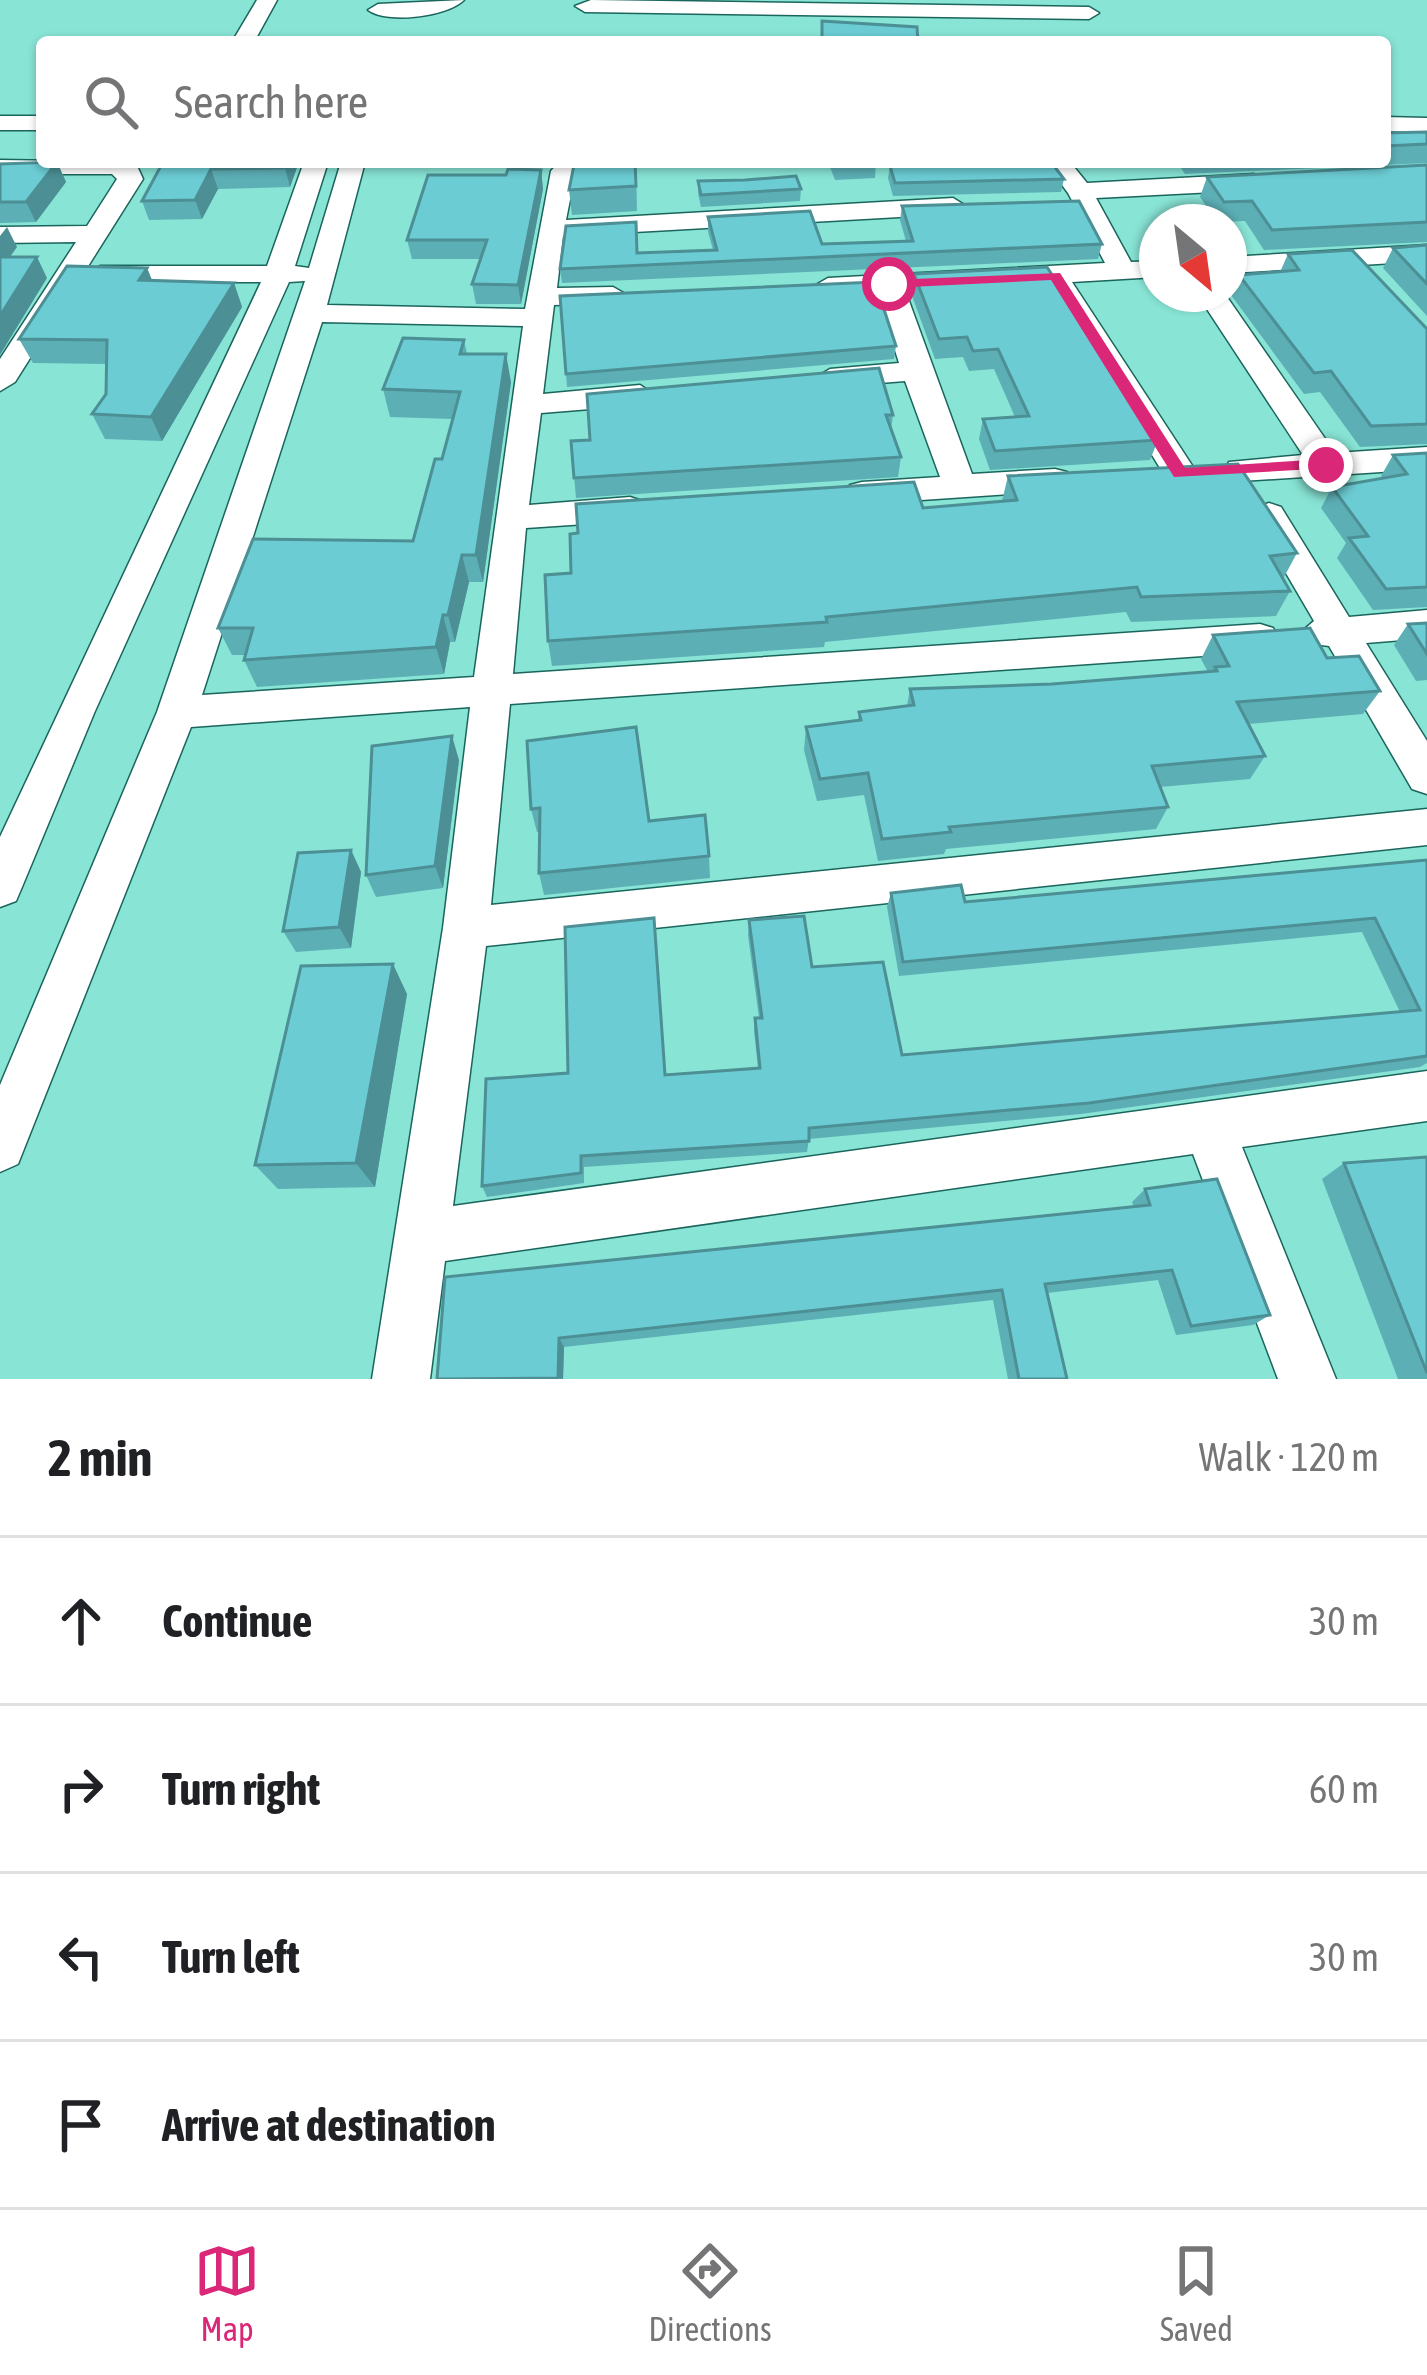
<!DOCTYPE html>
<meta charset="utf-8">
<style>
body{margin:0;font-family:"Asap Condensed",sans-serif;background:#f2f2f2;color:#202124}
.compass{position:absolute;left:1139px;top:204px;width:108px;height:108px;border-radius:50%;background:#fff;box-shadow:0 3px 9px #0004;rotate:151deg}
.stop{position:absolute;width:36px;height:36px;margin:-27px;border:9px solid #db2777;border-radius:50%;background:#fff}
.stop.end{background:#db2777;border-color:#fff;box-shadow:0 3px 12px #0008}
.list{margin:0;padding:0;list-style:none}
h2{display:flex;justify-content:space-between;align-items:center;height:156px;margin:0;padding:0 48px;font-size:51px}
h2 small{font-size:39px;font-weight:400;color:#757577}
.list li{display:grid;grid-template-columns:78px 1fr auto;gap:36px;align-items:center;box-sizing:border-box;height:168px;padding:0 48px;border-top:3px solid #e0e0e0}
.list b{display:block;font-size:45px;white-space:nowrap}
.list em{font-size:39px;font-style:normal;color:#757577}
.icon{flex:none;width:66px;height:66px;fill:none;stroke:currentColor;stroke-width:2;stroke-linecap:round;stroke-linejoin:round}
.map{position:relative;flex:none;width:1427px;height:1379px;overflow:hidden}
.search{position:absolute;background:#fff;box-shadow:0 3px 9px #0004;left:36px;right:36px;top:36px;height:132px;display:flex;align-items:center;gap:30px;box-sizing:border-box;padding:0 42px;border-radius:12px;color:#757577;font-size:45px}
.sheet{height:828px;background:#fff}
nav{display:flex;justify-content:space-around;align-items:center;box-sizing:border-box;height:168px;border-top:3px solid #e0e0e0;background:#fff;font-size:33px;color:#757577}
nav a{display:grid;justify-items:center;gap:6px}
nav .on{color:#db2777}
.map>svg:first-child{display:block}
.lines{fill:none;stroke-linecap:round;stroke-linejoin:round}
.street-casing{stroke:#1a655c;stroke-width:3}
.street{fill:#fff;fill-rule:evenodd}
.wall{fill:#5dafb6}
.shaded-wall{fill:#4c8f94}
.building{fill:#6cccd4;stroke:#4c8f94;stroke-width:3}
.route{fill:#db2777}
</style>
<div class="map">
<svg width="1427" height="1379" viewBox="0 0 1427 1379">
<rect width="100%" height="100%" fill="#88e4d5"/>
<g class="lines">
<g class="street-casing">
<path id="street" d="M257,0H277L254,42H232Z
M464,0C447,17 387,24 368,10L378,4Z
M591,0L1089,7L1099,13L1089,19L585,12L575,6Z
M0,116H42V130H0Z
M1385,117L1427,118V132L1385,131Z
M0,160L123,162L137,166L143,179L15,382L0,391V359L76,242L0,243V227L87,226L117,179L112,174H0Z
M304,162H328L295,266L309,268L341,162H365L327,305L525,309L551,171L559,162H586L575,174L566,220L953,198L966,206L953,214L563,236L557,288L613,287L627,295L613,303L554,305L543,394L640,385L655,395L640,405L541,413L529,505L630,497L642,501L647,509L642,517L630,521L526,528L513,674L1260,624L1273,628L1279,638L1273,648L1260,652L510,704L491,905L1427,809V845L486,946L453,1206L1427,1071V1121L1242,1147L1336,1379H1278L1193,1154L445,1261L430,1379H372L443,928L470,707L191,727L18,1164L0,1172V1085L157,712L305,281L289,282L95,711L22,887L16,901L0,907V837L261,282H100L86,274L100,266H267ZM322,322L523,326L474,677L202,695Z
M1045,162H1070L1087,183L1254,174L1267,182L1254,190L1096,198L1131,262L1157,261V277L1072,282L1197,473L1192,481H1168L1046,283L905,290L972,474L1055,469L1067,472L1072,480L1067,488L1055,491L862,504L850,501L845,493L850,485L862,482L940,477L905,381L830,387L815,378L830,369L899,363L877,292L828,294L814,286L828,278L1105,263L1068,193Z
M1427,245V261L1229,273V257Z
M1197,294H1225L1335,453L1427,447V469L1241,481L1229,478L1225,470L1229,462L1303,455Z
M1269,503L1281,507L1349,617L1427,610V638L1366,643L1427,741V794L1412,789L1329,646L1306,643L1300,633L1314,621L1252,515L1257,507Z"/>
</g>
<use href="#street" class="street"/>
</g>
<path class="wall" d="M1427,132V163L1185,174L1177,162H1385V133Z
M57,162L66,182L36,222L0,223V164Z
M163,162H299L290,187L218,189L202,219L149,220L142,201Z
M636,162L637,211L572,215L569,190L597,166Z
M828,162H876L875,178L835,180Z
M1427,165V242L1264,250L1245,221L1217,222L1200,197L1207,177Z
M890,166L1064,179L1061,192L893,196L888,178Z
M541,170L543,189L521,304H476L472,284L481,259H412L407,240L506,175Z
M698,181L801,189L800,201L701,207L698,193Z
M902,206L1102,244L1098,259L562,283L560,269L637,253L713,250L708,232V217L822,244L906,241L900,220Z
M1427,245V316L1383,268L1393,248Z
M1288,254L1427,329V444L1360,447L1320,392L1304,394L1231,295L1239,275L1280,272Z
M147,268L152,281L234,283L242,307L162,441L105,439L92,414L106,394V364L33,363L19,339Z
M914,274L1158,440L1150,460L990,470L979,439L983,419L1015,417L994,369L969,371L963,357L935,359L911,293Z
M560,296L896,346L894,359L567,387Z
M464,340L467,354L511,382L483,582H469L455,642H450L444,674L257,687L244,660L246,655H232L218,628L413,541L442,459L453,419L390,417L383,389Z
M893,415L891,429L901,457L898,477L576,498L571,441Z
M1427,453V607L1373,610L1337,558L1346,543L1321,508L1332,487L1383,478L1381,476L1393,455Z
M1008,476L1297,553L1283,579L1290,591L1276,616L1131,622L1126,612L825,642L824,647L552,666L548,641L571,573L923,508L1002,501Z
M1427,622V680L1416,681L1394,645L1408,624Z
M1213,635L1327,658L1380,691L1363,714L1248,724L1265,756L1250,779L1160,787L1168,807L1156,829L946,849L944,854L878,861L864,795L817,801L804,750L806,727L858,721L859,712L907,706L910,689L1052,684L1208,672L1201,659Z
M527,741L649,821L709,856L710,878L544,895L539,873L540,832H537L531,809Z
M459,760L443,888L376,897L366,875Z
M351,850L361,872L351,948L296,952L283,931Z
M1427,860V1063L1420,1067L1081,1114L809,1139L807,1152L584,1167V1183L487,1197L482,1186L758,1068L754,1031L755,1018H759L748,935L749,920L812,967L902,1055L1400,1012L1362,932L899,976L887,907L891,893L965,902Z
M407,994L375,1187L278,1189L255,1165Z
M1427,1157V1379H1398L1322,1179L1344,1163Z
M1145,1189L1270,1315L1253,1325L1176,1335L1158,1280L1047,1293L1067,1379H1008L993,1300L564,1347L563,1379H437L445,1277L1134,1207L1132,1202Z"/>
<path class="shaded-wall" d="M57,162L66,182L36,222L26,202Z
M287,162H299L290,187L285,168Z
M211,169L218,189L202,219L195,200Z
M541,170L543,189L521,304L518,285Z
M7,227L17,247L0,271V236Z
M37,257L47,278L0,355V316Z
M147,268L157,292L139,280Z
M234,283L242,307L162,441L151,417Z
M506,354L511,382L483,582L476,555Z
M462,555L469,582L455,642L448,615Z
M443,615L450,642L444,674L436,647Z
M452,736L459,760L443,888L435,866Z
M351,850L361,872L351,948L339,927Z
M393,964L407,994L375,1187L356,1163Z
M559,1338L564,1347L563,1379L558,1378Z"/>
<path class="building" d="M822,21L917,27L918,42H822Z
M1427,132V144L1385,146V133Z
M57,162L26,202H0V164Z
M163,162H287L285,168L211,169L195,200L142,201Z
M596,162H635L636,186L569,190L574,165L597,166Z
M1051,162L1064,179L895,183L890,166Z
M1427,165V222L1272,230L1252,201L1224,202L1207,177Z
M508,169L541,170L518,285L472,284L487,240H407L428,175H506Z
M796,176L801,189L701,195L698,181L745,180Z
M1079,201L1102,244L560,269L566,226L636,222L637,253L717,250L708,217L810,211L822,244L913,241L902,206Z
M1427,245V284L1393,248Z
M1352,250L1427,329V424L1371,426L1331,371L1314,373L1239,275L1299,270L1288,254Z
M0,257H37L0,316Z
M67,266L147,268L139,280L234,283L151,417L92,414L106,394L107,340L19,339Z
M1047,267L1158,440L995,451L983,419L1029,416L998,349L973,351L967,337L939,339L914,274Z
M875,282L896,346L566,374L560,296Z
M403,338L464,340L460,354H506L476,555H462L448,615H443L436,647L244,660L253,628H218L253,539L413,541L435,459H442L460,392L383,389Z
M879,368L893,415H886L901,457L574,478L571,441L590,440L587,394Z
M1427,453V587L1386,589L1349,538L1368,536L1332,487L1407,474L1393,455Z
M1238,464L1297,553L1270,556L1290,591L1141,597L1137,587L826,617L827,622L548,641L545,575L571,573L570,534L578,533L576,504L914,482L923,508L1017,500L1008,476Z
M1427,623V654L1408,624Z
M1310,628L1327,658L1359,656L1380,691L1237,702L1265,756L1152,766L1168,807L949,827L951,832L882,839L868,773L820,779L806,727L861,720L859,712L914,705L910,689L1052,684L1217,671L1215,667L1229,666L1213,635Z
M636,727L649,821L705,815L709,856L539,873L540,808L531,809L527,741Z
M452,736L435,866L366,875L372,746Z
M351,850L339,927L283,931L298,853Z
M1427,860V1056L1089,1103L809,1128V1141L581,1156V1173L482,1186L486,1079L568,1073L565,927L654,918L665,1075L760,1068L755,1018H762L749,920L804,916L812,967L883,962L902,1055L1420,1010L1375,918L903,962L891,893L961,885L965,902Z
M393,964L356,1163L255,1165L301,966Z
M1427,1157V1373L1344,1163Z
M1217,1179L1270,1315L1191,1326L1172,1270L1045,1284L1067,1379H1019L1002,1290L559,1338L558,1378L437,1379L445,1277L1150,1205L1145,1189Z"/>
<path class="route" d="M1060,273L1185,468L1326,459L1332,461V468L1174,477L1051,280L889,288L882,284L889,280Z"/>
</svg>
<svg class="compass" viewBox="-18 -18 36 36"><path d="M0-13l5 13h-10z" fill="#e53935"/><path d="M0 13l5-13h-10z" fill="#757577"/></svg>
<div class="stop" style="left:889px;top:284px"></div>
<div class="stop end" style="left:1326px;top:465px"></div>
<div class="search"><svg class="icon" aria-label="search" viewBox="0 0 24 24"><circle cx="10" cy="10" r="6"/><path d="M15 15l6 6"/></svg>Search here</div>
</div>
<section class="sheet">
<h2>2 min<small>Walk · 120 m</small></h2>
<ul class="list">
<li><svg class="icon" aria-label="ahead" viewBox="0 0 24 24"><path d="M12 20V5M6 11l6-6 6 6"/></svg><div><b>Continue</b></div><em>30 m</em></li>
<li><svg class="icon" aria-label="right" viewBox="0 0 24 24"><path d="M7 20v-9h11M14 6l5 5-5 5"/></svg><div><b>Turn right</b></div><em>60 m</em></li>
<li><svg class="icon" aria-label="left" viewBox="0 0 24 24"><path d="M17 20v-9H6M10 6l-5 5 5 5"/></svg><div><b>Turn left</b></div><em>30 m</em></li>
<li><svg class="icon" aria-label="arrive" viewBox="0 0 24 24"><path d="M6 21V4h12l-3 4 3 4H6"/></svg><div><b>Arrive at destination</b></div></li>
</ul>
</section>
<nav>
<a class="on"><svg class="icon" aria-label="map" viewBox="0 0 24 24"><path d="M3 6l6-2 6 2 6-2v14l-6 2-6-2-6 2zM9 4v14M15 6v14"/></svg>Map</a>
<a><svg class="icon" aria-label="directions" viewBox="0 0 24 24"><path d="M12 3l9 9-9 9-9-9zM9 14v-3h6M13 9l2 2-2 2"/></svg>Directions</a>
<a><svg class="icon" aria-label="saved" viewBox="0 0 24 24"><path d="M7 4h10v16l-5-4-5 4z"/></svg>Saved</a>
</nav>
